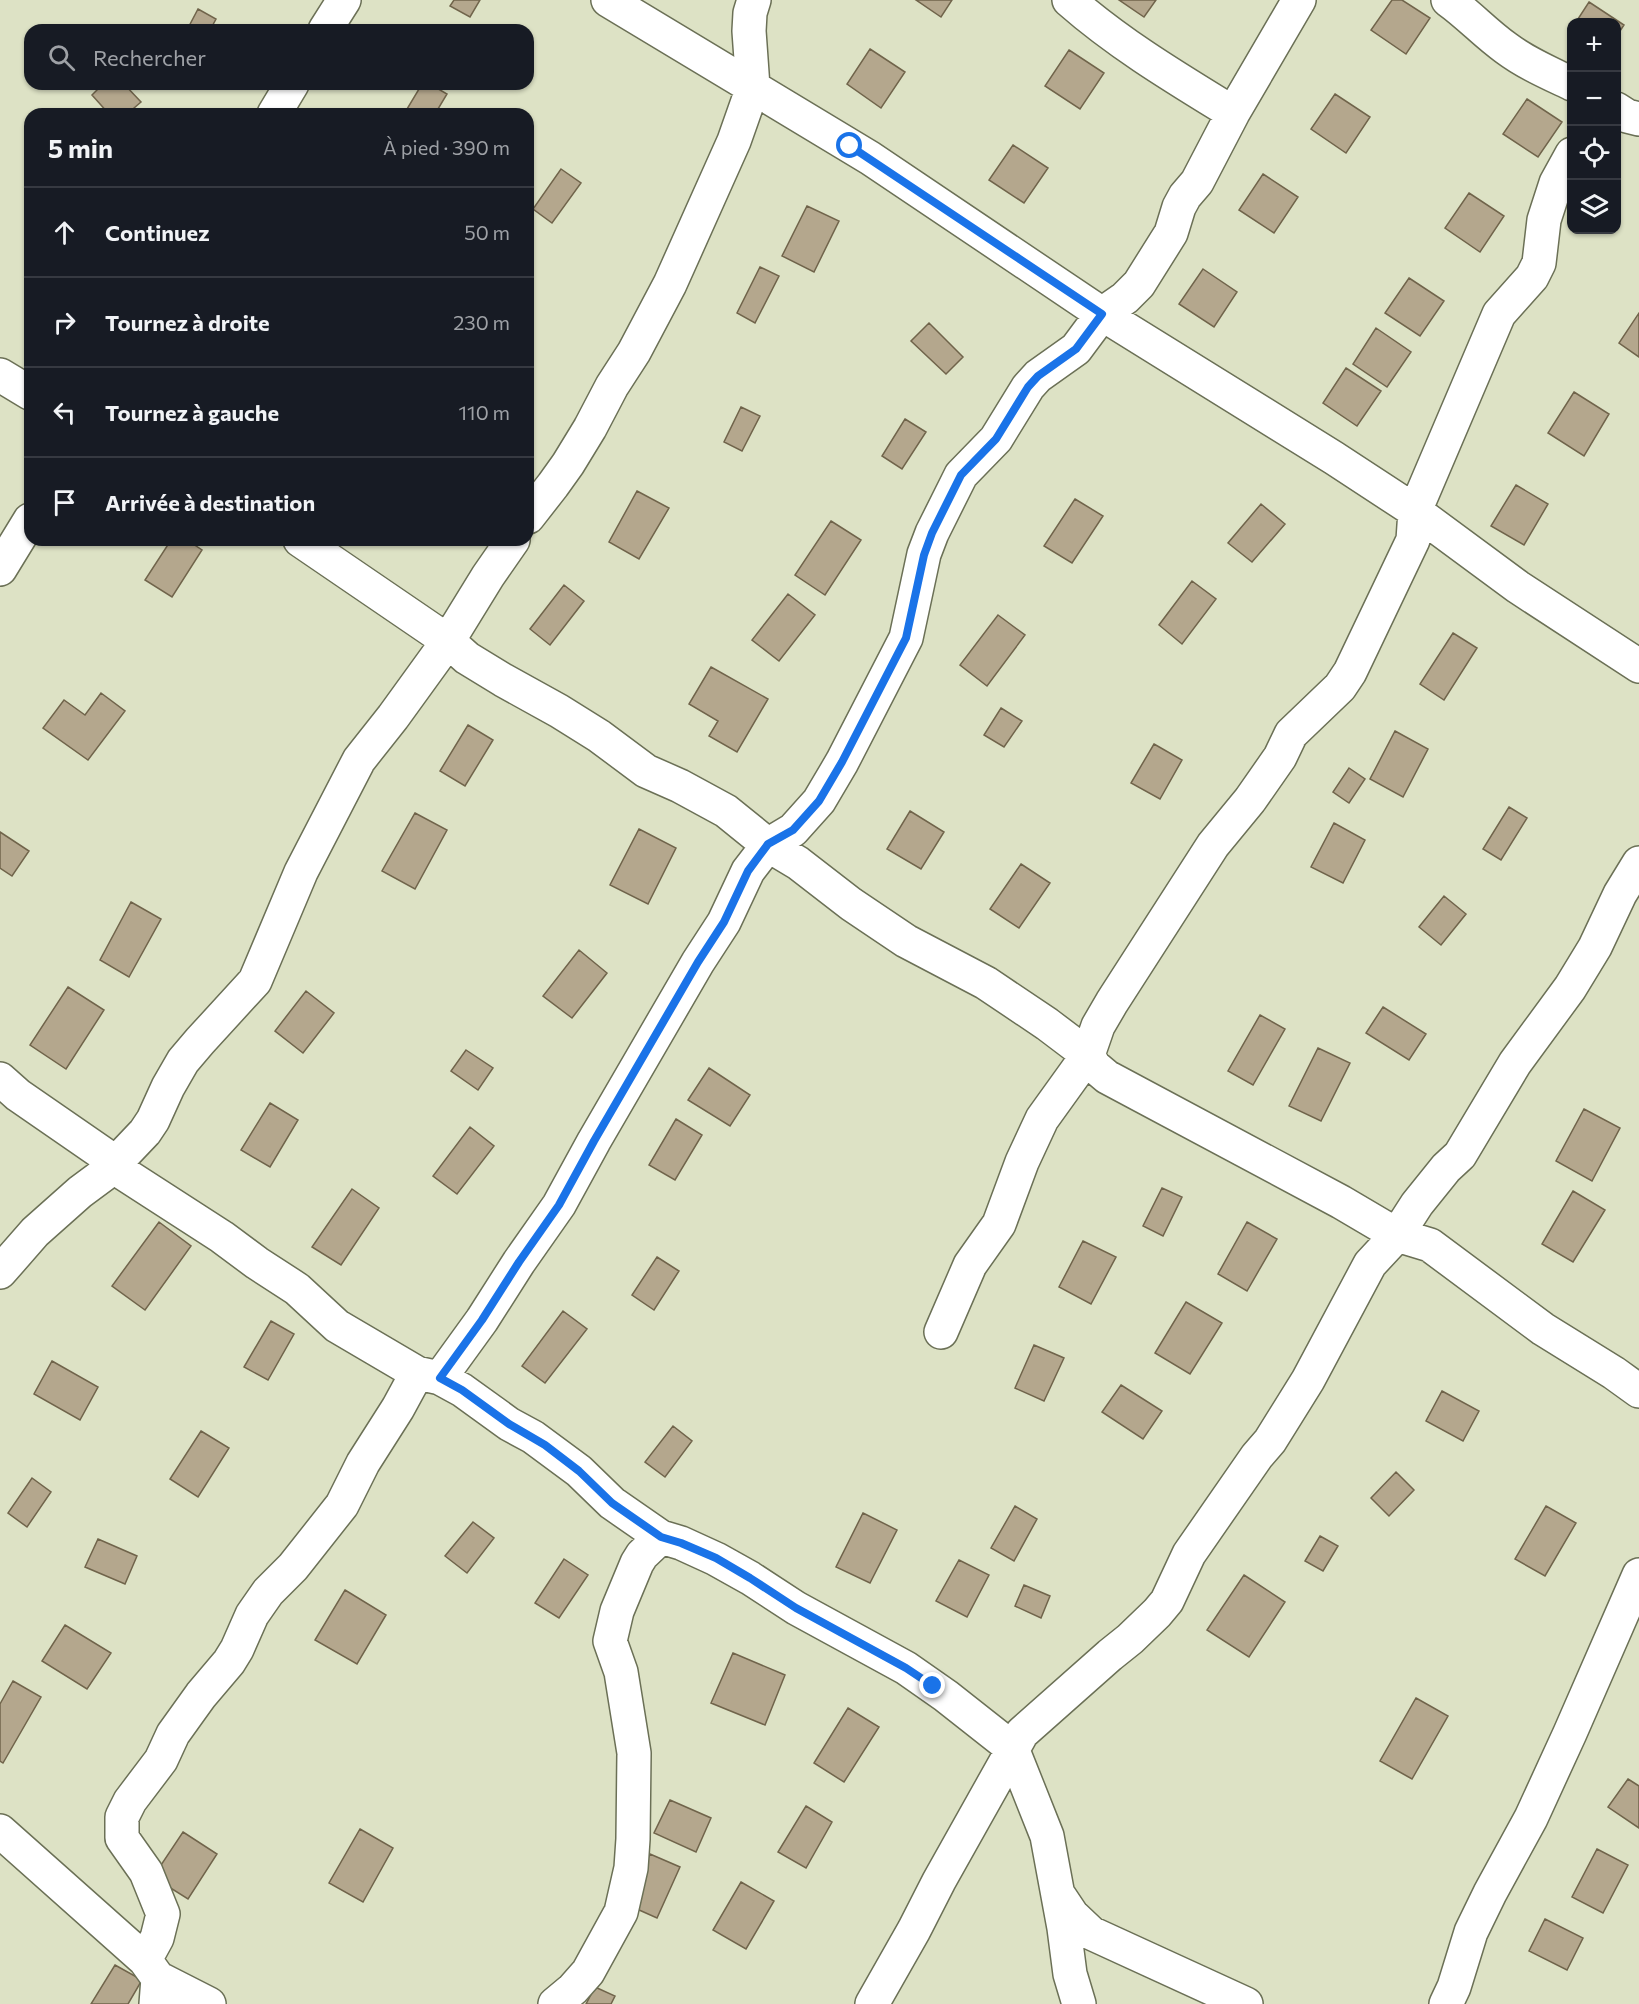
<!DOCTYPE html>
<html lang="fr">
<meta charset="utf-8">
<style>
body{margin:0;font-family:Commissioner,sans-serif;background:#242831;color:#f1f3f6}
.controls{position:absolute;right:18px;top:18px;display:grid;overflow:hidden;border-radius:12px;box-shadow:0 2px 4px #0004}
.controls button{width:54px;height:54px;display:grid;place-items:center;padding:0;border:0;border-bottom:2px solid #363941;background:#171b24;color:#f1f3f6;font:30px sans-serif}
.stop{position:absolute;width:18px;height:18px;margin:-14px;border:4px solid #1a73e8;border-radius:50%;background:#fff}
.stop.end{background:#1a73e8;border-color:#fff;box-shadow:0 2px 6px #0008}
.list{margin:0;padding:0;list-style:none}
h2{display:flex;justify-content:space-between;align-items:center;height:78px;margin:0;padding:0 24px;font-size:26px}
h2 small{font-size:20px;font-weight:400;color:#9ea1a6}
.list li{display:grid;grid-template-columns:39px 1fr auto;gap:18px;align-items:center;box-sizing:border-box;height:90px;padding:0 24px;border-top:2px solid #363941}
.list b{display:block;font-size:22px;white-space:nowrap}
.list em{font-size:20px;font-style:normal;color:#9ea1a6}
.icon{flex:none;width:33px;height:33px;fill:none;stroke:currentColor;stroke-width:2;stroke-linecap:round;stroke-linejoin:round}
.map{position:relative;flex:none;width:1639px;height:2004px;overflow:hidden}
.search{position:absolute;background:#171b24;box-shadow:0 2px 4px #0004;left:24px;top:24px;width:510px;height:66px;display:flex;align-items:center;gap:15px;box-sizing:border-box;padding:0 21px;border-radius:18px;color:#9ea1a6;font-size:22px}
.panel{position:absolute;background:#171b24;box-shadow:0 2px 4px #0004;left:24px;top:108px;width:510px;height:438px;border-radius:18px}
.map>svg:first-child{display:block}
.building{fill:#b4a78d;stroke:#70644b;stroke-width:1.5}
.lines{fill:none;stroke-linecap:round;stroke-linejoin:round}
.street-casing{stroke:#6b7056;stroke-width:36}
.highway-casing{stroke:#6b7056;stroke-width:36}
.street{stroke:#fff;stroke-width:33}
.highway{stroke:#fff;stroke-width:33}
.route{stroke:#1a73e8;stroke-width:8}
</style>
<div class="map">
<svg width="1639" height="2004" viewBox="0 0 1639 2004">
<rect width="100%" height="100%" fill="#dde2c5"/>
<path class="building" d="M454,0H480L470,17L450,6Z
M916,0H952L941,17Z
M1119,0H1156L1144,17Z
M1392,0H1402L1430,18L1406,54L1371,30Z
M1589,2L1624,25L1616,37V22H1576Z
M198,9L216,19L210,30H187Z
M870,49L905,72L881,108L847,84Z
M1069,50L1104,73L1080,109L1045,86Z
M103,84H124L141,102L127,114H109L92,95Z
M422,84H430L447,94L435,114H404Z
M1335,94L1370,117L1346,153L1311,129Z
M1527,99L1562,122L1538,157L1503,134Z
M1013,145L1048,168L1024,203L989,180Z
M561,169L581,183L552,223L533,209Z
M1263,174L1298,197L1274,233L1239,210Z
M1469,193L1504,216L1480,252L1445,228Z
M807,206L839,221L814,272L782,256Z
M760,267L779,276L755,323L737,313Z
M1203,269L1237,292L1214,327L1179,304Z
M1409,278L1444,301L1420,336L1385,313Z
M1639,313V357L1619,343Z
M929,323L963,357L946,374L911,341Z
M1376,328L1411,352L1387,387L1353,364Z
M1346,368L1381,391L1357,426L1323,403Z
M1574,392L1609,414L1584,456L1548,433Z
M741,407L760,416L742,451L724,442Z
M905,419L926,432L902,469L882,456Z
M1516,485L1548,504L1524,545L1491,526Z
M637,491L669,508L639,559L609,542Z
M1075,499L1103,516L1072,563L1044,546Z
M1261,504L1285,524L1252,562L1228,543Z
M831,521L861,540L825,595L795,575Z
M171,540H187L202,550L172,597L145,580Z
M1192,581L1216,599L1182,644L1159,625Z
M564,585L584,601L550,645L530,629Z
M788,594L815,615L779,661L752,640Z
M998,615L1025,635L987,686L960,665Z
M1453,633L1477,648L1444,700L1420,684Z
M711,667L768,699L737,752L709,736L718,721L689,704Z
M101,693L125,711L88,760L43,728L64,700L85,715Z
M1001,708L1022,721L1004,747L984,735Z
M468,725L493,740L465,786L440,771Z
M1395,731L1428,749L1403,797L1370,779Z
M1154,744L1182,760L1160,799L1131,783Z
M1349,768L1365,779L1349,803L1333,792Z
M1509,807L1527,818L1501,860L1483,849Z
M910,811L944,832L921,869L887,849Z
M415,813L447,830L415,889L382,871Z
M1334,823L1365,840L1343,883L1311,867Z
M639,829L676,848L648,904L610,885Z
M0,832L29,851L12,876L0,868Z
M1021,864L1050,883L1019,928L990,909Z
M1444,896L1466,914L1441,945L1419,927Z
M131,902L161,919L129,977L100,960Z
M579,950L607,973L572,1018L543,996Z
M68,987L104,1010L66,1069L30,1045Z
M306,991L334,1013L303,1053L275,1031Z
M1383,1007L1426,1034L1409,1060L1366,1033Z
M1260,1015L1285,1029L1253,1085L1228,1071Z
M1318,1048L1350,1063L1321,1121L1289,1106Z
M466,1050L493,1068L478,1090L451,1071Z
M709,1068L750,1095L730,1126L688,1100Z
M270,1103L298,1120L270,1167L241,1150Z
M1584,1109L1620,1128L1592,1181L1556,1161Z
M676,1119L702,1135L675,1180L649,1165Z
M470,1127L494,1146L457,1194L433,1176Z
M1162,1188L1182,1197L1163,1236L1143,1226Z
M352,1189L379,1208L341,1265L312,1247Z
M1573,1191L1605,1210L1573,1262L1542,1244Z
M159,1222L191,1246L145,1310L112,1286Z
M1247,1222L1277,1239L1247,1291L1218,1274Z
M1083,1241L1116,1257L1091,1304L1059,1287Z
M657,1257L679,1271L654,1310L632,1295Z
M1186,1302L1222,1323L1190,1374L1155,1353Z
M563,1311L587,1329L545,1383L522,1366Z
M271,1321L294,1334L268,1380L244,1367Z
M1034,1345L1064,1358L1044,1401L1015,1388Z
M52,1361L98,1387L80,1420L34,1394Z
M1121,1385L1162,1411L1143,1439L1102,1412Z
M1442,1391L1479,1411L1463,1441L1426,1421Z
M673,1426L692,1441L665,1477L645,1462Z
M201,1431L229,1448L198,1497L170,1479Z
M1396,1472L1414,1490L1389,1516L1371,1498Z
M32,1478L51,1492L27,1527L8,1513Z
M1015,1506L1037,1519L1014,1561L991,1548Z
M1546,1506L1576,1523L1545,1576L1515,1559Z
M863,1513L897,1530L870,1583L836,1567Z
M473,1522L494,1538L467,1573L445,1556Z
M1320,1536L1338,1546L1323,1571L1305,1561Z
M98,1539L137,1556L125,1584L85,1567Z
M564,1559L588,1575L559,1618L535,1603Z
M959,1560L989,1575L967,1617L936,1601Z
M1244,1575L1285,1602L1249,1657L1207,1630Z
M1024,1585L1050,1596L1041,1618L1015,1606Z
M345,1590L386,1615L357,1664L315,1640Z
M65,1625L111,1653L87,1689L42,1661Z
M733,1653L785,1675L765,1725L711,1703Z
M13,1681L41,1697L3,1763L0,1761V1704Z
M1416,1698L1448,1716L1412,1779L1380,1761Z
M848,1708L879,1727L844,1782L814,1763Z
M1628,1779L1639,1786V1828L1608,1807Z
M670,1800L711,1818L696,1852L654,1833Z
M806,1806L832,1822L806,1868L778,1852Z
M360,1829L393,1848L363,1902L329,1883Z
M183,1832L217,1854L188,1899L153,1877Z
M1597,1849L1628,1865L1603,1913L1572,1897Z
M650,1854L680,1867L657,1918L628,1905Z
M741,1882L774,1901L746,1949L713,1930Z
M1545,1919L1583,1938L1567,1970L1529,1951Z
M115,1965L142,1980L128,2004H91Z
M595,1987L615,1996L611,2004H586Z"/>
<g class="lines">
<g class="street-casing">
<path id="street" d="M608,0L870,158L1102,314L1334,458L1415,511L1518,587L1639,666
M1069,0C1119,44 1176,78 1233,113
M1448,0C1469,15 1485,33 1506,48C1526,63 1549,73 1572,84
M1616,109L1627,116L1639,119
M0,375L30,393
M528,517L553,485L568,464L590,428L612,386L634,352L670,284L734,141L753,87L749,31L750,13L754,0
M300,540L448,641L467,658L503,680L559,711L599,736L646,771L680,786L726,811L768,845L798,863L851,904L906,941L986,983L1047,1024L1088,1055L1094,1066L1107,1077L1341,1202L1397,1235L1430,1245L1543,1329L1614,1373L1639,1391
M0,1079L18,1095L115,1162L126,1175L222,1237L257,1263L297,1289L337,1326L417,1373L440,1378L462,1390L509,1424L533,1437L579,1471L612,1503L661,1537L681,1543L716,1559L750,1578L796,1608L906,1668L946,1696L1012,1748L1047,1836L1064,1928L1070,1974L1079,2004
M0,1272L35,1232L80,1192L107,1172L145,1132L153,1120L168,1087L183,1061L200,1041L255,981L301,872L359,760L393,717L448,641L488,576L513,540
M941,1332L970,1265L999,1224L1022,1162L1042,1119L1088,1055L1098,1026L1112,1002L1213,845L1250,800L1280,757L1291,734L1340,687L1350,672L1413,540L1415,511L1499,314L1532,277L1539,263L1544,220L1556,183L1572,154
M440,1378L482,1320L519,1262L559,1205L594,1141L698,962L724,922L748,871L768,845L793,830L819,801L842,762L906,638L924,554L932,533L961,475L996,439L1028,387L1038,376L1076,349L1102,314L1125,298L1139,284L1171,233L1179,207L1185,196L1197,182L1233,113L1299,0
M0,1831L145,1960L158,1978L156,2004
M1060,1897L1072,1915L1091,1933L1246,2004
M145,1960L157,1938L163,1914L146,1872L122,1838V1817L130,1801L161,1760L173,1734L201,1695L229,1662L237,1649L252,1615L268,1592L293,1567L342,1505L363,1463L398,1408L417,1373
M158,1978L209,2004
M555,2004L573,1989L588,1972L621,1912L631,1868L633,1839L634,1753L621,1672L610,1641L617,1611L637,1563L642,1555L661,1537
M872,2004L914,1930L939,1881L1022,1733L1110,1655L1130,1639L1157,1613L1167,1601L1189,1554L1257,1456L1270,1441L1308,1380L1370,1264L1397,1235L1417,1204L1446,1168L1460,1155L1515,1063L1570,988L1595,947L1620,894L1639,863
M1446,2004L1454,1987L1471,1932L1490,1893L1531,1818L1570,1733L1639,1575"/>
</g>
<g class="highway-casing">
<path id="highway" d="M325,30L344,0
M274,114L292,84
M0,569L30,520"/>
</g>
<use href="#street" class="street"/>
<use href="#highway" class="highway"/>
</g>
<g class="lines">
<path class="route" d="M850,146L1102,314L1076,349L1038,376L1028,387L996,439L961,475L932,533L924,555L906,638L842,762L819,801L793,830L768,844L748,871L724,922L698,962L594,1141L559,1205L519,1262L482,1320L440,1378L462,1390L509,1424L545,1445L579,1471L612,1503L661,1537L681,1543L716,1558L750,1578L796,1608L906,1668L933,1686"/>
</g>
</svg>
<div class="controls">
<button>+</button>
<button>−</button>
<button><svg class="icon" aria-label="locate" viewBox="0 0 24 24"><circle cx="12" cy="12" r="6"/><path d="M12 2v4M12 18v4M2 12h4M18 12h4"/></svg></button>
<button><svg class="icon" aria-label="layers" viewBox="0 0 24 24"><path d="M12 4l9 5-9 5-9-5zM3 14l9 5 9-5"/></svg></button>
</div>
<div class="stop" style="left:850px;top:146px"></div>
<div class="stop end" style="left:933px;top:1686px"></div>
<div class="search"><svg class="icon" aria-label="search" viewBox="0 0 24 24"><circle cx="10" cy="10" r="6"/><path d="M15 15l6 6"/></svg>Rechercher</div>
<section class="panel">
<h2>5 min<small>À pied · 390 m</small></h2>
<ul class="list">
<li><svg class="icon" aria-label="ahead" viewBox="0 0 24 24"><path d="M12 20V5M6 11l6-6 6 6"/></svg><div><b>Continuez</b></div><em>50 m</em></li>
<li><svg class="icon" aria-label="right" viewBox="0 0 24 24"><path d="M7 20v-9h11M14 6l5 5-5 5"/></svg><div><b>Tournez à droite</b></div><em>230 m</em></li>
<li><svg class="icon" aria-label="left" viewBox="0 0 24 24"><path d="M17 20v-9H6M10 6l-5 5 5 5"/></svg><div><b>Tournez à gauche</b></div><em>110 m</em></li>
<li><svg class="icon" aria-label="arrive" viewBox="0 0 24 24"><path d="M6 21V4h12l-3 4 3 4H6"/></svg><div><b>Arrivée à destination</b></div></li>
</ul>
</section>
</div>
